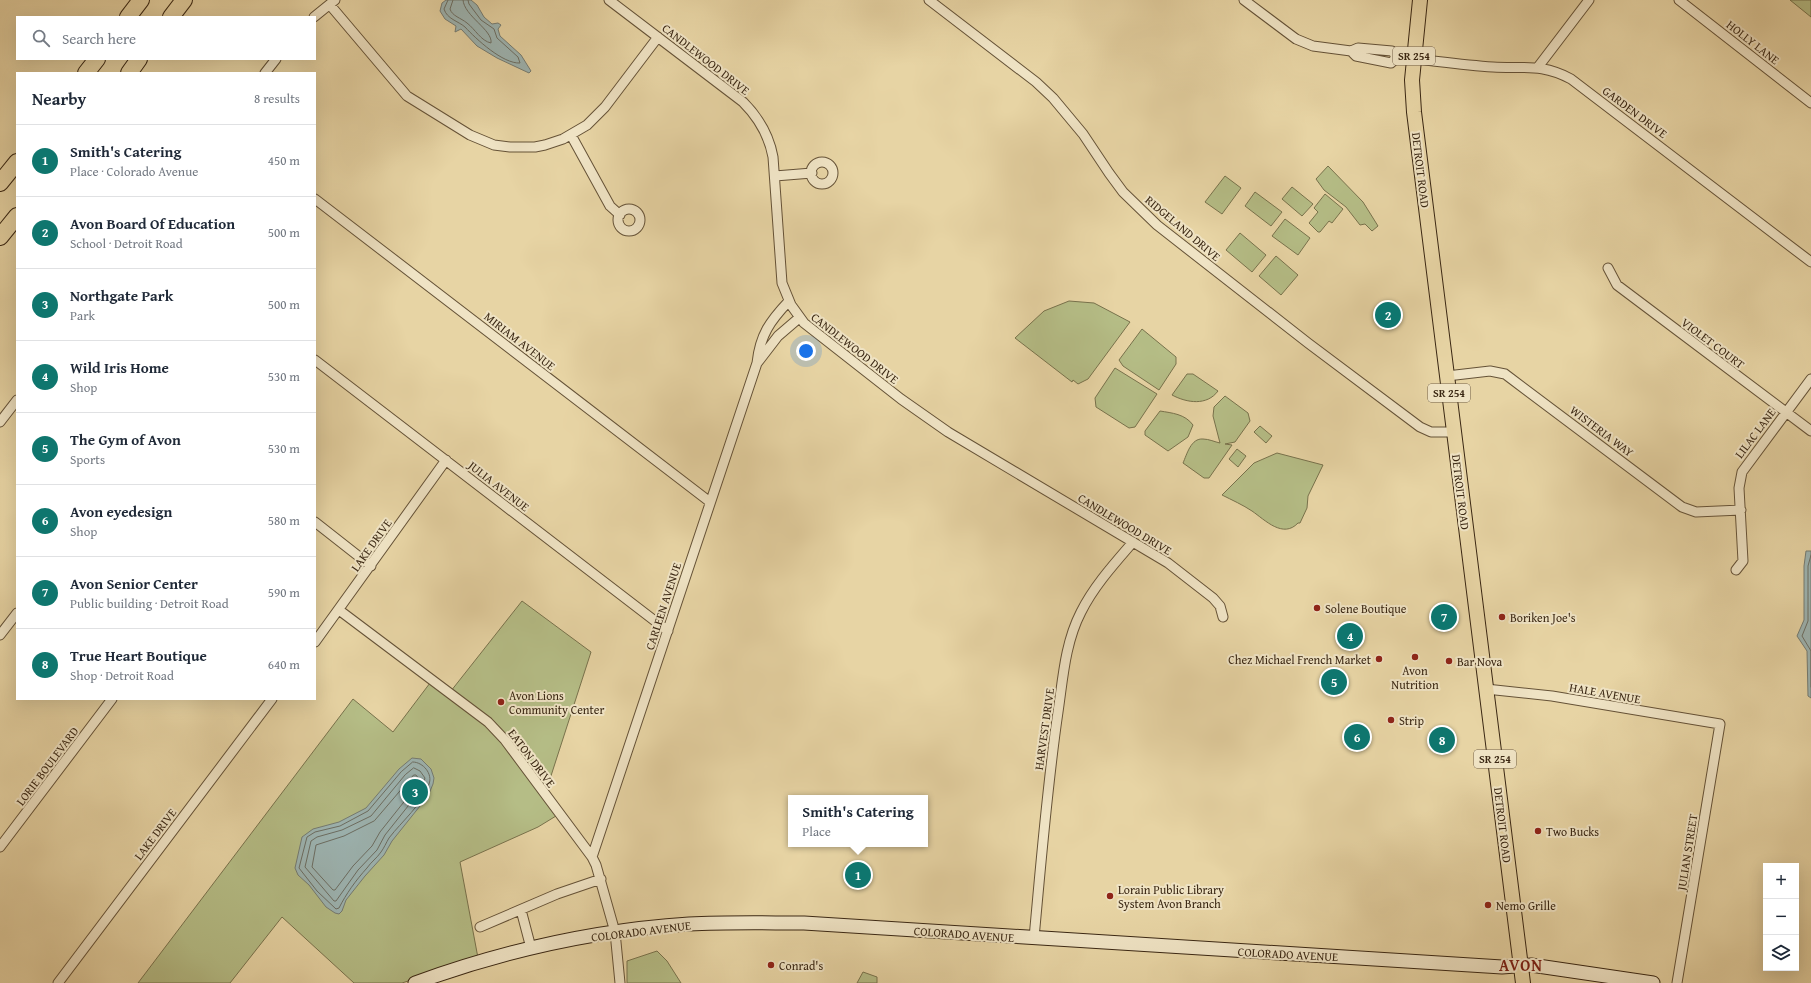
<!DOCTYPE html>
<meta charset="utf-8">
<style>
body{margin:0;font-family:"Gentium Book Plus",serif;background:#f2f2f3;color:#1f2937}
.controls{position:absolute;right:12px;bottom:12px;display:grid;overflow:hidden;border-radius:0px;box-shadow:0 4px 16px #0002}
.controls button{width:36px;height:36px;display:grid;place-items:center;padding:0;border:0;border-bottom:1px solid #e0e1e3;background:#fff;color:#1f2937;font:20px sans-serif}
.you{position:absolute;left:806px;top:351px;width:14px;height:14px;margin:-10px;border:3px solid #fff;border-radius:50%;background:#1a73e8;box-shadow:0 0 0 6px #1a73e833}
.badge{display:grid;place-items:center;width:26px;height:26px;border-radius:50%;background:#0f766e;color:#fff;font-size:13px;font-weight:700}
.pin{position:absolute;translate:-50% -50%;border:2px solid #fff;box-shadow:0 1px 4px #0006}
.popup{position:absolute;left:788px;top:795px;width:140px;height:52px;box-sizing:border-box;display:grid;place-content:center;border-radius:0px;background:#fff;filter:drop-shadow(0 1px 3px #0005);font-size:13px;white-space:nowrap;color:#747a83}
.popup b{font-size:15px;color:#1f2937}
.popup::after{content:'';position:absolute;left:50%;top:100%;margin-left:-8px;border:8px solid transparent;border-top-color:#fff}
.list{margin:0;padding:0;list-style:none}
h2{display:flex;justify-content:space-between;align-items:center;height:52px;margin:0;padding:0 16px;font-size:17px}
h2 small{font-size:13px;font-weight:400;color:#747a83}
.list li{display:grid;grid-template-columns:26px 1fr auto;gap:12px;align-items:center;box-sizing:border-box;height:72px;padding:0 16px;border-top:1px solid #e0e1e3}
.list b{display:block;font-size:15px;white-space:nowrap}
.list p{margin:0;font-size:13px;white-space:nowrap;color:#747a83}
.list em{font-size:13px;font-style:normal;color:#747a83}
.icon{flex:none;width:22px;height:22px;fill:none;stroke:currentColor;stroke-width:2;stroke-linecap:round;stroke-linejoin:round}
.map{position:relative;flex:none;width:1811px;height:983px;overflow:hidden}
.search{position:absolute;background:#fff;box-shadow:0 4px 16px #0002;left:16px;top:16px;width:300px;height:44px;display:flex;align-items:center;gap:10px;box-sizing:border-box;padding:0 14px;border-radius:0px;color:#747a83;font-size:15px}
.panel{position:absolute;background:#fff;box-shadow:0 4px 16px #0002;left:16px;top:72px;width:300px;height:628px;border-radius:0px}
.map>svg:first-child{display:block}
.green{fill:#b5bd86;stroke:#78724c}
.water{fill:#9db5b3;stroke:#757c73}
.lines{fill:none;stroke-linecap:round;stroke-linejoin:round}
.shore{stroke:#6c6e63;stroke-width:1}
.street-casing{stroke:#655237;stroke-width:11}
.secondary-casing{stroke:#3a2713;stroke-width:15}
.primary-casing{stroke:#3a2713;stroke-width:16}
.highway-casing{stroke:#3a2713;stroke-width:18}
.street{stroke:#efe3c4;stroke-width:9}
.secondary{stroke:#efe3c4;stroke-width:13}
.primary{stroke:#e7d4a4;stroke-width:14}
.highway{stroke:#e7d4a4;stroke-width:16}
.poi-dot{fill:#8f2418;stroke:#efe3c4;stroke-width:1.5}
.labels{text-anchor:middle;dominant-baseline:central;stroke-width:4;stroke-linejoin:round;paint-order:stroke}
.shield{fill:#efe3c4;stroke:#705f48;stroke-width:1}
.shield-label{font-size:11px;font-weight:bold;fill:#3a2713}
.street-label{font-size:12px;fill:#3a2713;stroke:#efe3c4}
.poi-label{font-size:12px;fill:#3a2713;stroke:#efe3c4;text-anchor:start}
.district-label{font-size:16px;font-weight:bold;letter-spacing:1px;fill:#7a1f14;stroke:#efe3c4}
</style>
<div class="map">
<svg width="1811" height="983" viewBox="0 0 1811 983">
<rect width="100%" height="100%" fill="#e7d4a4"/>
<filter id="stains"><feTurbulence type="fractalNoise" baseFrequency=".005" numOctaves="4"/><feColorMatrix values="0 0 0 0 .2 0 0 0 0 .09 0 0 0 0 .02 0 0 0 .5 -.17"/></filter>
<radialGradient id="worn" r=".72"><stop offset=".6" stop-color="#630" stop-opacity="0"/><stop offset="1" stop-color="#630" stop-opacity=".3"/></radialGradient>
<path class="green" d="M1790,0H1811V17Z
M1328,166L1363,202L1378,226L1372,231L1365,224L1360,225L1346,207L1324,190L1316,179Z
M1225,176L1241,188L1222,214L1205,202Z
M1292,187L1313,204L1302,216L1282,199Z
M1255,192L1282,212L1271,226L1245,206Z
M1325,194L1343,209L1332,223L1329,221L1320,232H1318L1309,223L1318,212L1314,208Z
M1285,219L1310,238L1298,255L1272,236Z
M1240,233L1266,255L1252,272L1226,250Z
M1276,256L1298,275L1281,295L1259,276Z
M1069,301L1094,303L1130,322L1088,379L1078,384L1073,380L1072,382L1015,338L1044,311Z
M1142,329L1176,357V364L1159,390L1123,366L1119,360Z
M1115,368L1157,394L1135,427L1129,428L1096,407L1095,398Z
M1187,374H1193L1218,391C1207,406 1187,403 1172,395Z
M1225,396L1248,413L1250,421L1235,442L1225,444L1232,445L1209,478H1204L1183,463C1187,454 1191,438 1203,439C1209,439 1215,442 1220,443L1213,416L1214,407Z
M1160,411C1172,413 1185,414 1193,425L1188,437L1168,451L1145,435V431Z
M1260,426L1272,436L1266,443L1254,432Z
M1237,449L1246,456L1238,467L1229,459Z
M1277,453L1323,465L1308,496L1307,508L1300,523H1298C1283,539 1265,520 1252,511C1243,505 1232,500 1222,495L1254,463Z
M522,601L591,652L549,782L547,803L556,816L538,827L460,862L478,958L402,983H354L282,917L230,983H138L353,699L393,732L430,683L447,696Z
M657,951L667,961L681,983H627V961Z
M863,972L877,977V983H857Z"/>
<path class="water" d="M446,0H471L477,5L484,17L492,24L498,23L501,25L498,29L500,36L521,55L531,71L529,73L497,58L477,46L461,29L455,32L456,26L445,19L440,11L442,3Z
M1806,551H1811V698L1808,696L1807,651L1797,636L1804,620V566Z
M412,758L421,759L431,769L434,778L433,784L428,796L392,841L384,855L365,876L346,900L342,911L339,914L335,913L326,907L309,885L298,875L295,868L302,837L313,829L339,822L366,808L399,769Z"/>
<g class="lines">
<path class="shore" d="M448,0L444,9C447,19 458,21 465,27C476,39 503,64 520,63L518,57L497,38L494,29L481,20L469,4L468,0
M453,0L450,9C452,16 461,18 467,23C475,29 481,41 491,43C493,30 464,16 463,0
M1811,555L1808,566V621L1802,636L1811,651V687
M413,762C423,762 433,774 429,784C422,805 402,821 389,838C386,843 384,848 381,852C377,858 371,862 367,868C356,880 346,894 339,908L336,909L317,891L299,868L307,837L315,832L340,826L368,811L401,772Z
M414,768L420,771L425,778L420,791L385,835L377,850L358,870L336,901H334L305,867L311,841L317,837L342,830L371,816L405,775Z
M414,775H416L419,779L415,788L380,832L372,846L353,866L335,890H333L312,867L316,845L344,836L374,821Z"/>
<g class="street-casing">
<path id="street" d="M609,0L743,102C759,118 769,135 773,157L782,283L791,305L804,323L901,399L948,432L1168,563L1213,598L1220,606L1223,617
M929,0L1036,82L1053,98L1083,134L1109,173L1123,192L1157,225L1308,343L1420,427L1431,432H1454
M1244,0L1296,39L1313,46L1351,51L1356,56L1391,63L1397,57L1392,51L1358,48L1351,51
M1679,0L1811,103
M330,5L407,96L470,135L494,145L510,147H535L545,145L563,139L587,125L605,107L658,37
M314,17L335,0
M1397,57C1429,60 1461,65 1493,67C1524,69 1541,63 1571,79L1811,262
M1538,67L1589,0
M265,73L276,59
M571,135L610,206L620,215
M811 173a11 11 0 1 1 22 0a11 11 0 1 1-22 0Z
M775,176L812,173
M315,199L710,502
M618 220a11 11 0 1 1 22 0a11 11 0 1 1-22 0Z
M1608,268L1617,285L1811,431
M315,360L668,631
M758,362L778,336L799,318
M1447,376L1490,371L1505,374L1682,507L1696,512L1741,510
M0,422L17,400
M315,522L371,566
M1736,570L1743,561L1739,488L1742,472L1811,379
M339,610L488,722L505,740L592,857L596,865L615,932L620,983
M0,635L17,613
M315,642L446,460
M1486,689L1552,696L1720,724L1677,983
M0,847L112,699
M592,857L757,363C760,335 770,321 789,301
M521,910L531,948
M480,927L557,894L601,879
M1034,938C1041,863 1047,787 1058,712C1063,678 1065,643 1081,612C1094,586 1114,564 1133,542
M58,983L272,699"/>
</g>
<g class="secondary-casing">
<path id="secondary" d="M415,983C503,951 596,930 689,924C728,922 766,923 804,923L1502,967L1531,965L1653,983"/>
</g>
<g class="primary-casing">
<path id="primary" d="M1420,0L1412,80L1414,112L1523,983"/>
</g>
<g class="highway-casing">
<path id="highway" d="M128,17L141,0
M171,17L184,0
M86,73L97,59
M129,73L139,59
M0,183L17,162
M0,237L17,216"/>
</g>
<use href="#street" class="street"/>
<use href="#secondary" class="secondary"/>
<use href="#primary" class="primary"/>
<use href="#highway" class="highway"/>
</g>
<g class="poi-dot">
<circle cx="1317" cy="608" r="4"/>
<circle cx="1502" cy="617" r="4"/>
<circle cx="1415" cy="657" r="4"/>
<circle cx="1379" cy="659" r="4"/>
<circle cx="1449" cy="661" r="4"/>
<circle cx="501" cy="702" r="4"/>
<circle cx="1391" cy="720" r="4"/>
<circle cx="1538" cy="831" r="4"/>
<circle cx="1110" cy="896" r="4"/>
<circle cx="1488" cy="905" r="4"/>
<circle cx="771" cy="965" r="4"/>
</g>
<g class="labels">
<g class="shield">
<rect x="1393" y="47" width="42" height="18" rx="3"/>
<rect x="1428" y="384" width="42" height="18" rx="3"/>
<rect x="1474" y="750" width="42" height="18" rx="3"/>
</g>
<g class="shield-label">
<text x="1414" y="56">SR 254</text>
<text x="1449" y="393">SR 254</text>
<text x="1495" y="759">SR 254</text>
</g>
<g class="street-label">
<text transform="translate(1753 42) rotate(38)">HOLLY LANE</text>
<text transform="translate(706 59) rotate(38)">CANDLEWOOD DRIVE</text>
<text transform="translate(1635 112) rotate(37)">GARDEN DRIVE</text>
<text transform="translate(1421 170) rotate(83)">DETROIT ROAD</text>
<text transform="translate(1183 228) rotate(40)">RIDGELAND DRIVE</text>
<text transform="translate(520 341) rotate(38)">MIRIAM AVENUE</text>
<text transform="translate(1713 343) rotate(37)">VIOLET COURT</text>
<text transform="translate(855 348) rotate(38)">CANDLEWOOD DRIVE</text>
<text transform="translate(1602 431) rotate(37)">WISTERIA WAY</text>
<text transform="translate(1755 433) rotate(-53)">LILAC LANE</text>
<text transform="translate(499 486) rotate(38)">JULIA AVENUE</text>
<text transform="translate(1461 492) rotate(83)">DETROIT ROAD</text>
<text transform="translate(1125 524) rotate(31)">CANDLEWOOD DRIVE</text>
<text transform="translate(371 545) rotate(-55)">LAKE DRIVE</text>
<text transform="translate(663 606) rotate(-72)">CARLEEN AVENUE</text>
<text transform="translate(1605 693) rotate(10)">HALE AVENUE</text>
<text transform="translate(1044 729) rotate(-82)">HARVEST DRIVE</text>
<text transform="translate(532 758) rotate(53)">EATON DRIVE</text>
<text transform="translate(47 766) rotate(-53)">LORIE BOULEVARD</text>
<text transform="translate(1503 825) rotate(83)">DETROIT ROAD</text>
<text transform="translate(155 834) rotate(-53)">LAKE DRIVE</text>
<text transform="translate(1687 852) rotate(-81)">JULIAN STREET</text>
<text transform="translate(641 931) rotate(-7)">COLORADO AVENUE</text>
<text transform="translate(964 934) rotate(4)">COLORADO AVENUE</text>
<text transform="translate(1288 954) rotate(3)">COLORADO AVENUE</text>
</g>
<g class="poi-label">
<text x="1325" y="608">Solene Boutique</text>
<text x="1510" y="617">Boriken Joe's</text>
<text x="1371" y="659" text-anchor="end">Chez Michael French Market</text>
<text x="1457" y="661">Bar Nova</text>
<text x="1415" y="670" text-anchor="middle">Avon<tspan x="1415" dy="14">Nutrition</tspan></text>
<text x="509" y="695">Avon Lions<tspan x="509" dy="14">Community Center</tspan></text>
<text x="1399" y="720">Strip</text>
<text x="1546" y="831">Two Bucks</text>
<text x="1118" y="889">Lorain Public Library<tspan x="1118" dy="14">System Avon Branch</tspan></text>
<text x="1496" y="905">Nemo Grille</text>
<text x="779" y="965">Conrad's</text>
</g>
<g class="district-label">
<text x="1521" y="965">AVON</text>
</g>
</g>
<rect width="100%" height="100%" filter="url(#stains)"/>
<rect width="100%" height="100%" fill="url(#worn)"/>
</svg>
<div class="controls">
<button>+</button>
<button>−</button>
<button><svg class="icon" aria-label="layers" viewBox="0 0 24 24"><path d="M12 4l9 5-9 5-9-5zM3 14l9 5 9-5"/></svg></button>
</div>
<div class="you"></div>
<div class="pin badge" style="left:858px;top:875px">1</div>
<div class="popup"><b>Smith's Catering</b>Place</div>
<div class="pin badge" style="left:1388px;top:315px">2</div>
<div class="pin badge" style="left:415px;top:792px">3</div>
<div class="pin badge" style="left:1350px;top:636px">4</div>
<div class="pin badge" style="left:1334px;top:682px">5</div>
<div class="pin badge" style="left:1357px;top:737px">6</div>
<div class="pin badge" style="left:1444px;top:617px">7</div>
<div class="pin badge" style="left:1442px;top:740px">8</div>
<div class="search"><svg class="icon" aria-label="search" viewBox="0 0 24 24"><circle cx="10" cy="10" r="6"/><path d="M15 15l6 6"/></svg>Search here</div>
<section class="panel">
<h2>Nearby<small>8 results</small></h2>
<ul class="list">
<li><span class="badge">1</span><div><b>Smith's Catering</b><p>Place · Colorado Avenue</p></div><em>450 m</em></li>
<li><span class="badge">2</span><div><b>Avon Board Of Education</b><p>School · Detroit Road</p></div><em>500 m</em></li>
<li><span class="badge">3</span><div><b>Northgate Park</b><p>Park</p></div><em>500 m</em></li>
<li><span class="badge">4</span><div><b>Wild Iris Home</b><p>Shop</p></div><em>530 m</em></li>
<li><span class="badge">5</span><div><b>The Gym of Avon</b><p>Sports</p></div><em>530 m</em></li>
<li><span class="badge">6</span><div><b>Avon eyedesign</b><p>Shop</p></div><em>580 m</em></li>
<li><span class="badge">7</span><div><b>Avon Senior Center</b><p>Public building · Detroit Road</p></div><em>590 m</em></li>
<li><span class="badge">8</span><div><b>True Heart Boutique</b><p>Shop · Detroit Road</p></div><em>640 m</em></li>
</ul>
</section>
</div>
